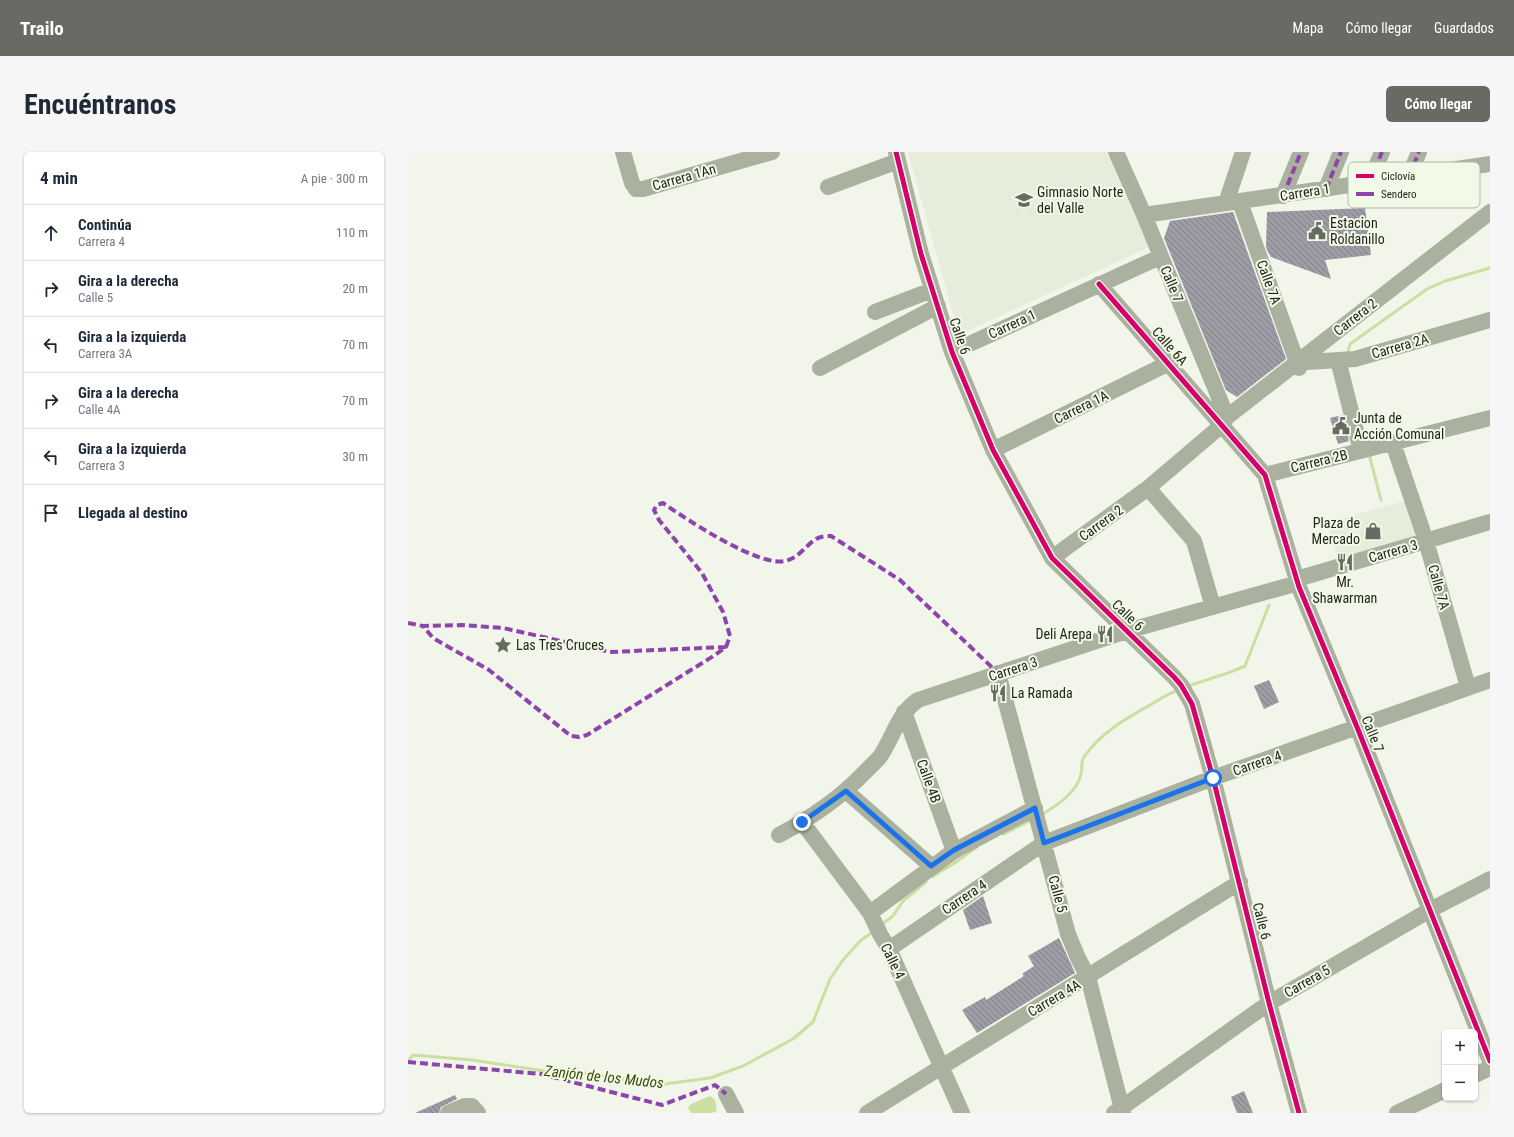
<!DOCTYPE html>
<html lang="es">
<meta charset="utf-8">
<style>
body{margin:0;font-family:"Roboto Condensed",sans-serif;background:#f6f6f7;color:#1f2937}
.controls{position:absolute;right:12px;bottom:12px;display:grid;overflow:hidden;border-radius:6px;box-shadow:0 1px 3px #0004}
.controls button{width:36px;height:36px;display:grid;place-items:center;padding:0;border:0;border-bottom:1px solid #e0e1e3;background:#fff;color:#1f2937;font:20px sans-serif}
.stop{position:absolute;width:12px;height:12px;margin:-9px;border:3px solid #1a73e8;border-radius:50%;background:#fff}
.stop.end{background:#1a73e8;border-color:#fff;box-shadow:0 1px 4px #0008}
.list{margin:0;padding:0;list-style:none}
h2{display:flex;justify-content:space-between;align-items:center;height:52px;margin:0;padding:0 16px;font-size:17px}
h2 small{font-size:13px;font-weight:400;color:#747a83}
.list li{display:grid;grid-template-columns:26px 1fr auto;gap:12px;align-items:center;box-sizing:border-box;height:56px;padding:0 16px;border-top:1px solid #e0e1e3}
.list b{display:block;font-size:15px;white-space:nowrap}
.list p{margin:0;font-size:13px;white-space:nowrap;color:#747a83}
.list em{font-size:13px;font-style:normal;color:#747a83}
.icon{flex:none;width:22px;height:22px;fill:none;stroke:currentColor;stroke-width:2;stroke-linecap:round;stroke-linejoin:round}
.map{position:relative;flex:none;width:1082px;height:961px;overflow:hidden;border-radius:6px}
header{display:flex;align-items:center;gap:24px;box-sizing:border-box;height:56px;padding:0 20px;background:#686b63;color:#fff}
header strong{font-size:19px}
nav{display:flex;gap:22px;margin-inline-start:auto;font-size:14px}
.intro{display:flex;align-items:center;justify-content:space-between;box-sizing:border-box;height:96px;padding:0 24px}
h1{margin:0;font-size:28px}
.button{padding:10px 18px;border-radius:6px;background:#686b63;color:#fff;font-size:14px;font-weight:700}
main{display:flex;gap:24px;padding:0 24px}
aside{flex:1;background:#fff;border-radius:6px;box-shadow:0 1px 3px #0004}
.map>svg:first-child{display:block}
.built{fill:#e6edda}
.water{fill:#cddfa0}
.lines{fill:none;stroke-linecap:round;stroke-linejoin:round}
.stream{stroke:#cddfa0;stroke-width:3}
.building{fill:url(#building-back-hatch)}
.minor{stroke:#abb19f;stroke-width:16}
.quiet{stroke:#8e44ad;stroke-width:4;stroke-dasharray:8 4;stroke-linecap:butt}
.cycleway-casing{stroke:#f2f9e6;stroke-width:8}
.cycleway{stroke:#d6006c;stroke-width:5}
.route{stroke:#1a73e8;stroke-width:5}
.labels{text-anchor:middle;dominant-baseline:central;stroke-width:4;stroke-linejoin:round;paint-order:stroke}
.street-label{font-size:14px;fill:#1f211a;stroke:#f2f9e6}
.poi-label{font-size:14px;fill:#1f211a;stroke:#f2f9e6;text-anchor:start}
.water-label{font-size:15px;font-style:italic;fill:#3c4a0b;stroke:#f2f9e6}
.key{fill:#f2f9e6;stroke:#b3b8a9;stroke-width:1}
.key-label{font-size:11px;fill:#1f211a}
</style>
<header>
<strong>Trailo</strong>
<nav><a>Mapa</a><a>Cómo llegar</a><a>Guardados</a></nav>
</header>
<div class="intro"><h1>Encuéntranos</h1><a class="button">Cómo llegar</a></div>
<main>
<aside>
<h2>4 min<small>A pie · 300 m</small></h2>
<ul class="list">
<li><svg class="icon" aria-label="ahead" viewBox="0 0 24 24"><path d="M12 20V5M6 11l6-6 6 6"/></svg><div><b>Continúa</b><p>Carrera 4</p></div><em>110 m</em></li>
<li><svg class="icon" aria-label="right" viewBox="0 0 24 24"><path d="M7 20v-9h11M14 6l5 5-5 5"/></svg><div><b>Gira a la derecha</b><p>Calle 5</p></div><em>20 m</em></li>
<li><svg class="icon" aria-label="left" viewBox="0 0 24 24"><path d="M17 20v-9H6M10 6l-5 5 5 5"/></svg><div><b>Gira a la izquierda</b><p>Carrera 3A</p></div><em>70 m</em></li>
<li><svg class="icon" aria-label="right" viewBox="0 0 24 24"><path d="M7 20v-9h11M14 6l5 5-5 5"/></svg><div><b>Gira a la derecha</b><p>Calle 4A</p></div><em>70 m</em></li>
<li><svg class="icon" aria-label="left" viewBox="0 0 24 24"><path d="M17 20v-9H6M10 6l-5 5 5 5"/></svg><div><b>Gira a la izquierda</b><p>Carrera 3</p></div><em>30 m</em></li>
<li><svg class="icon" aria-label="arrive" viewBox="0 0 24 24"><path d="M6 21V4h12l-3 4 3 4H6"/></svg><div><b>Llegada al destino</b></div></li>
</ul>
</aside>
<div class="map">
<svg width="1082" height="961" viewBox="0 0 1082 961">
<defs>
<pattern id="building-back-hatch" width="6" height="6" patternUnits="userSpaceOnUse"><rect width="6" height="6" fill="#9e9ca5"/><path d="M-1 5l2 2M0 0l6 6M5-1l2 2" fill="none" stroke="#807f86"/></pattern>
</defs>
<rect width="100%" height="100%" fill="#f1f5ea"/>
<path class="built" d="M500,0H698L741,95L551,183Z
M1000,348L1011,387L930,408L919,371Z"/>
<path class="water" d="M302,944L307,948L309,959L304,961H283L280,956L283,952Z"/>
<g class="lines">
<path class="stream" d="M939,203L942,192L1019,137L1037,129L1082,116
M961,302L973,348
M780,534L820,521L837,514L861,453
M633,663C648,654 669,641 673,622C675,616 672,611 676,605C693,580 719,566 744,552C752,547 761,541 771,538
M596,682L625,667
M524,725L545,712L569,695
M473,773L485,764L495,749L518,730
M0,909L5,903L64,908L163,923L177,921L249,933L302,926L335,914L385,887L405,870L422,827L435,808L452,789L466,779"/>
</g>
<path class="building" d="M957,56L963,103L917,108L923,127L863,105L860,100L858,95L859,60Z
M825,60L878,207L829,245L818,238L756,86L762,69Z
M934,263L941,289L930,292L922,266Z
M861,528L871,550L856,557L846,534Z
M575,744L584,771L562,778L555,758Z
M651,786L667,821L569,881L554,858L577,845L578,848L616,824L614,822L626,814L620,804Z
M836,939L845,961H829L823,945Z
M47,943L49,947L33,955L31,961H7Z"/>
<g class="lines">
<path class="minor" d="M215,0L224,31L228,37H235L364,0
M488,0L513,102L544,200L585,298L644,406L766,525L773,533L784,552L805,626L861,851L891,961
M708,0L736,63L819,265
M1001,24L1011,0
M962,29L974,0
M420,35L490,9
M918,37L933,0
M875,44L893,0
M832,50L891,216
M818,51L835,0
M736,63C851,47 967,29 1082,12
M691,132L857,323L891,435L949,575L1082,909
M467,160L524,138
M544,200L752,105
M930,208L953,299
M899,210L947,207L1082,168
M412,216L530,154
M985,291L1018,389L1060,535
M585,298L761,211
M857,323L1082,266
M740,336L786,389L805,455
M644,406L740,336L814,273L819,265L1082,60
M889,427L1082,370
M590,521L660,782L670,806L680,825L715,961
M496,560L546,699
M438,639L523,714
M394,670L462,761L472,782L481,797L554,961
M371,683C403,666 431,647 456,621C461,616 466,611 471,606C485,587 489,562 510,548L719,479L890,431
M462,761L546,699L627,656
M481,797L636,691L805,626L1082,528
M1067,923L1082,916
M318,942L328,961
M40,961L57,954H64L70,961
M459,961L832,730
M706,961L861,851L1022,758L1082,727
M989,961L1037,938"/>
<path class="quiet" d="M1001,24L1011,0
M962,29L974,0
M918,37L933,0
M875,44L893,0
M0,471L15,474
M318,495L202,500L95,476L54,473L15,474L25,486L81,518L163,584L171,585L179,583L307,503L318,495L322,484L315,460L294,421L251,368L246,358L249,353L255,351C278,367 350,415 377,409C391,406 397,394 408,387C413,384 419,384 423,384L492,428L590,521
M0,910L133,922L254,953L307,933L318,942"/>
<g class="cycleway-casing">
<path id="cycleway" d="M488,0L513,102L544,200L585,298L644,406L766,525L773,533L784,552L805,626L861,851L891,961
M691,132L857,323L891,435L949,575L1082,909"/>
</g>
<use href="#cycleway" class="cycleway"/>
</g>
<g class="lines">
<path class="route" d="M394,670L438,639L523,714L546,698L627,656L636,691L805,626"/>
</g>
<defs>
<g id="school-bare" transform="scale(1.38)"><path d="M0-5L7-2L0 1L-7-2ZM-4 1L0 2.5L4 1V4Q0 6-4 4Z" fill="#686b63" stroke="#f2f9e6" stroke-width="2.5" paint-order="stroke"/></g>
<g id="civic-bare" transform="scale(1.38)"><path d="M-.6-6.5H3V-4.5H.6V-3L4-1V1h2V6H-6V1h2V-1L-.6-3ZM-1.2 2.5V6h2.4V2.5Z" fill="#686b63" stroke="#f2f9e6" stroke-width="2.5" paint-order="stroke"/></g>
<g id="shop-bare" transform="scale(1.38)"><path d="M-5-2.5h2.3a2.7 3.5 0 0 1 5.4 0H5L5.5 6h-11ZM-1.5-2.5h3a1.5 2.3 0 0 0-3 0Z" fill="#686b63" stroke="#f2f9e6" stroke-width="2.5" paint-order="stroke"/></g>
<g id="restaurant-bare" transform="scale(1.38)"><path d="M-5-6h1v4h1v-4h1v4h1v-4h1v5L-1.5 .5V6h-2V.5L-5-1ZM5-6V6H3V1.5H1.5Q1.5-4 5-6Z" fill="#686b63" stroke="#f2f9e6" stroke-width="2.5" paint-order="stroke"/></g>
<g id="sight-bare" transform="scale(1.38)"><path d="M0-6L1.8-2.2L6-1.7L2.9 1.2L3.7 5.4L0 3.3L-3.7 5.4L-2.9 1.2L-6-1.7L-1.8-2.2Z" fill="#686b63" stroke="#f2f9e6" stroke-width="2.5" paint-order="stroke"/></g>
</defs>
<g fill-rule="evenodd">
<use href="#school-bare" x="616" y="48"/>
<use href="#civic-bare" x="909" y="79"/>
<use href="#civic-bare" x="933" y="274"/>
<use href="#shop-bare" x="965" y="379"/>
<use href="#restaurant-bare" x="937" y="410"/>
<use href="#restaurant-bare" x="697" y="482"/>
<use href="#sight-bare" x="95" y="493"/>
<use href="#restaurant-bare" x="590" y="541"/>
</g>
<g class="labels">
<g class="street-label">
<text transform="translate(276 25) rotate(-16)">Carrera 1An</text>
<text transform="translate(897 40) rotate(-9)">Carrera 1</text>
<text transform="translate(861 130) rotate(70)">Calle 7A</text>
<text transform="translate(764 132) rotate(67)">Calle 7</text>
<text transform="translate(947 165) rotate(-38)">Carrera 2</text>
<text transform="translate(604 172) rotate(-25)">Carrera 1</text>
<text transform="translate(552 184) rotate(71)">Calle 6</text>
<text transform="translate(762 194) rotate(49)">Calle 6A</text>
<text transform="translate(992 194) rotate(-16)">Carrera 2A</text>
<text transform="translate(673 255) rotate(-26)">Carrera 1A</text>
<text transform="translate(911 309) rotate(-14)">Carrera 2B</text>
<text transform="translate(693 371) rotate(-36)">Carrera 2</text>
<text transform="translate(985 399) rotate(-16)">Carrera 3</text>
<text transform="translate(1031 435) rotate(74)">Calle 7A</text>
<text transform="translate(720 463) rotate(44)">Calle 6</text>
<text transform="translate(605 517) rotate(-18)">Carrera 3</text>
<text transform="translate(965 582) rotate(68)">Calle 7</text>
<text transform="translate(849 611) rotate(-19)">Carrera 4</text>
<text transform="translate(521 629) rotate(70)">Calle 4B</text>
<text transform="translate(650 742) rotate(75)">Calle 5</text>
<text transform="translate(556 745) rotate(-34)">Carrera 4</text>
<text transform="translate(854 769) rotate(76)">Calle 6</text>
<text transform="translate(485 809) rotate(64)">Calle 4</text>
<text transform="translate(899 829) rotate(-30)">Carrera 5</text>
<text transform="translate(646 846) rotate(-31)">Carrera 4A</text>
</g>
<g class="poi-label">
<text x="629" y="40">Gimnasio Norte<tspan x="629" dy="16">del Valle</tspan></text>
<text x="922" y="71">Estacion<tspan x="922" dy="16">Roldanillo</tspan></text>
<text x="946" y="266">Junta de<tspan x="946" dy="16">Acción Comunal</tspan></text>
<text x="952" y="371" text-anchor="end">Plaza de<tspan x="952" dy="16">Mercado</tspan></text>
<text x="937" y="430" text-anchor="middle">Mr.<tspan x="937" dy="16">Shawarman</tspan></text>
<text x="684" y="482" text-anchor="end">Deli Arepa</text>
<text x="108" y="493">Las Tres Cruces</text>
<text x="603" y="541">La Ramada</text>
</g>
<g class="water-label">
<text transform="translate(196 925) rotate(6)">Zanjón de los Mudos</text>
</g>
</g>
<rect x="940" y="10" width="132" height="46" rx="6" class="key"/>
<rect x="948" y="22" width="18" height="4" fill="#d6006c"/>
<rect x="948" y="40" width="18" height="4" fill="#8e44ad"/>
<g class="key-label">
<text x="973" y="28">Ciclovía</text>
<text x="973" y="46">Sendero</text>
</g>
</svg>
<div class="controls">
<button>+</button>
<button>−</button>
</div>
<div class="stop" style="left:805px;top:626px"></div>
<div class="stop end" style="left:394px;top:670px"></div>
</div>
</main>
